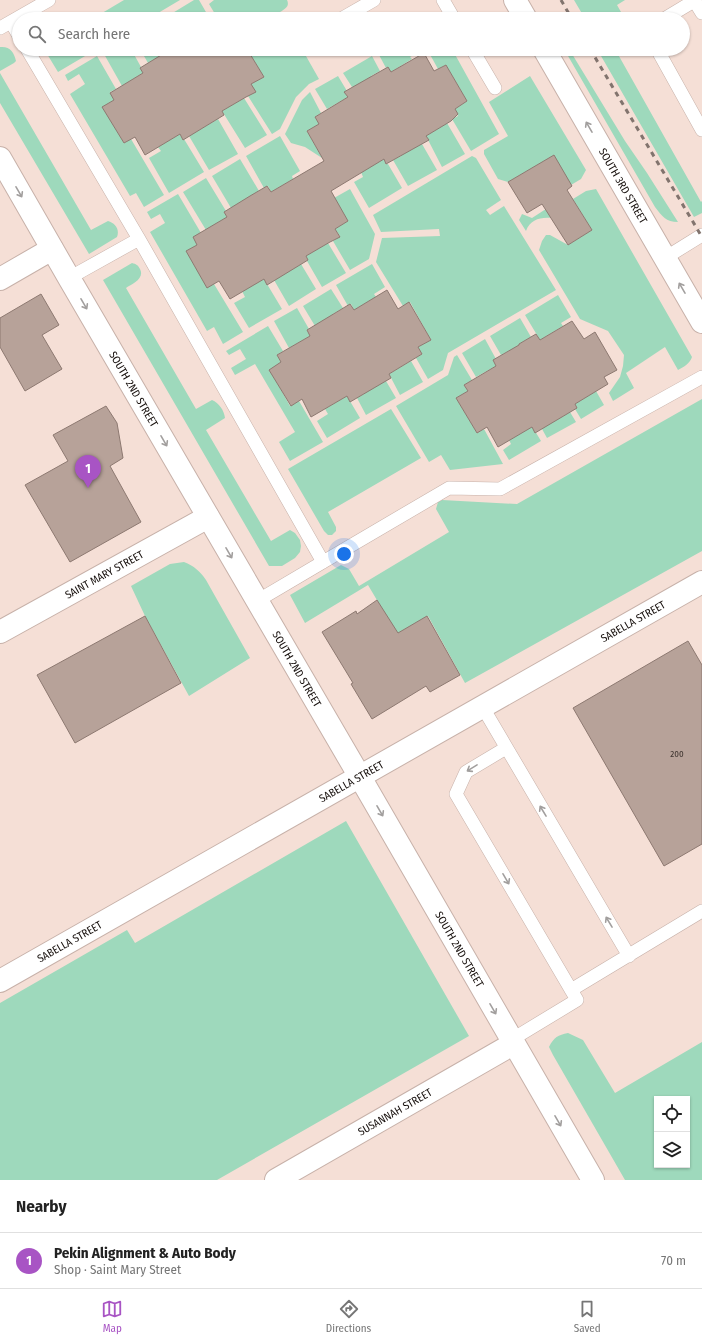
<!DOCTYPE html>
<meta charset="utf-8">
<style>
body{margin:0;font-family:"Fira Sans Condensed",sans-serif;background:#f6f6f6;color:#222}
.controls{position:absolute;right:12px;bottom:12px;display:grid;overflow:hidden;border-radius:0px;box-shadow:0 1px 3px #0004}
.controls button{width:36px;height:36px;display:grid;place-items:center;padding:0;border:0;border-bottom:1px solid #e0e0e0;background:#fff;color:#222;font:20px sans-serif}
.you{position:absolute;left:344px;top:554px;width:14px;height:14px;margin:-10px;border:3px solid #fff;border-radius:50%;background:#1a73e8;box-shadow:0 0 0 6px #1a73e833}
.badge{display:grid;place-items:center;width:26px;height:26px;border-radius:50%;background:#a854c4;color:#fff;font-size:13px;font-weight:700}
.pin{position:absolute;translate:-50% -33px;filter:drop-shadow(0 1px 2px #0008)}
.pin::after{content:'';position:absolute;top:21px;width:14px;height:12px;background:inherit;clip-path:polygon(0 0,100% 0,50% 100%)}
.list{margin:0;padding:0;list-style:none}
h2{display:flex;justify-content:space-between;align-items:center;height:52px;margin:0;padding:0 16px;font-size:17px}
h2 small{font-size:13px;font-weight:400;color:#767676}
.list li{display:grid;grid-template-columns:26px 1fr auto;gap:12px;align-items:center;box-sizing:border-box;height:56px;padding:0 16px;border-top:1px solid #e0e0e0}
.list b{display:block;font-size:15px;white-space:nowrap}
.list p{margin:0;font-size:13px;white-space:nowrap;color:#767676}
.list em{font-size:13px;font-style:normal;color:#767676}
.icon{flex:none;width:22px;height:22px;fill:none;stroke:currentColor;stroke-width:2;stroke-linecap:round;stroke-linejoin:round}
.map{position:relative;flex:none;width:702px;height:1180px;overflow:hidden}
.search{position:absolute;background:#fff;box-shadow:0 1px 3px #0004;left:12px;right:12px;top:12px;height:44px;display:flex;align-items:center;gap:10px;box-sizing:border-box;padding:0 14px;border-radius:22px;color:#767676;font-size:15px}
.sheet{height:108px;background:#fff}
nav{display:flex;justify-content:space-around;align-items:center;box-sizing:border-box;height:56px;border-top:1px solid #e0e0e0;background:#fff;font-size:11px;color:#767676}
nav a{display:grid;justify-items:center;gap:2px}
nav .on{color:#a854c4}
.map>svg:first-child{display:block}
.green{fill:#9ed9bc;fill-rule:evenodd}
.building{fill:#b7a299;stroke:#8d7971}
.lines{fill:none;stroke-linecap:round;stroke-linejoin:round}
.service-casing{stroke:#c7b1a9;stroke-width:14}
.minor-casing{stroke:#c7b1a9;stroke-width:24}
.secondary-casing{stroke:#c7b1a9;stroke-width:24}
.service{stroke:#fff;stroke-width:13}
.minor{stroke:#fff;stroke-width:22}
.secondary{stroke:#fff;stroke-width:22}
.rail{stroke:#82746e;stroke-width:3;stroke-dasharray:5 5;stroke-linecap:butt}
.oneway{stroke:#a29f9e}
.labels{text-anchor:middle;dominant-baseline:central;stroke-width:4;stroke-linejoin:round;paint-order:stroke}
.number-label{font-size:9px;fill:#3e342f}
.street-label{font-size:11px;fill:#160f0c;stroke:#f5dfd6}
</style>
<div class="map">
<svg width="702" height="1180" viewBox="0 0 702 1180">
<rect width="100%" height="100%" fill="#f5dfd6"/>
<path class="green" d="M124,0H180L148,19H92Z
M194,0H199L210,19H167L166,17Z
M214,0H287C290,6 285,9 280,12L285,19H218L209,4Z
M574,0H625L617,5L625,19H580L584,17Z
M0,47C10,46 14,52 16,61L14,63L0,71Z
M44,49H97L58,72Z
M112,49H131L141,67L140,68L143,73L122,86L104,54Z
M140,49H170L166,52L169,57L160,63L157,58L148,63Z
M247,49H302L319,79L309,84L296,97L280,129L272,134L248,96L251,84L264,77Z
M385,49H420L421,51L410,57L412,59L391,72L387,67L386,68L378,53Z
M427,49H452L499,134L471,151L452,119L458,116L455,109L467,101L446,65L438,69Z
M564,49H569L625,141L647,173L678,222C666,222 662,216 655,207Z
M597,49H615L701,202L702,201V213L694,217Z
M97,56L116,89L110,92L114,100L103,107L124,143L131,139L164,195L144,207L136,193L130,196L70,94L85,84L79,74L68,81L65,75Z
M372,56L380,71L371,76L374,82L352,87L343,73Z
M0,73L91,230L108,221C115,223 120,229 117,237L89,254L0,103Z
M338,76L347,91L345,92L348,97L327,109L315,89Z
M530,76L586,170L581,179L571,185L553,156L508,182L498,179L484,154V150L508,136L489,102Z
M310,92L321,113L315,117L319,124L307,131L322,158L305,147L291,143L285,134L302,100Z
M244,98L267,135L245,148L222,111Z
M218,119L238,154L209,170L189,136Z
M447,123L465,154L442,167L426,136Z
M180,134L183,139H184L204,172L169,193L149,158L161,151L158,147Z
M280,136L300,171L292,176L293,179L271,192L268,186L264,188L246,156Z
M422,144L437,170L408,186L393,160L401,156L398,150Z
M472,156L476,158L501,200L486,210L490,215L504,206L556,290L448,353L443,370L428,379L416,358L422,354L418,347L431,340L410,302L403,306L376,262L382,238L440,236L439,229L381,232L373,215Z
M240,159L259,191L231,208L212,176Z
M384,159L386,164H388L402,188L369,208L354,182L363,177L361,172Z
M206,178L226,211L224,212L227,217L206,230L183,192Z
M350,189L375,234L369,259L350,270L333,241L340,236L335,229L348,221L334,198Z
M596,189L692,357C690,363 684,367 678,370L665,347L626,373L634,388L613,401L609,393L620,377L623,366L624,355L608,331L580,319L539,250L542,241L546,235H550L568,245L592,230L573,199L586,191Z
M178,194L201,233L197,245L187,251L214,284L243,332L223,344L214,327L207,331L150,232L165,223L160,214L151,219L147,212Z
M549,207L551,218C540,217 530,220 526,231L519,220L522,214L532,218Z
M328,243L346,273L322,287L307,261L308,260L306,256Z
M132,263C136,264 138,265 140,269C145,279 132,284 126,288L196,409L212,400C219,403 224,410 225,418L206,430L271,541L290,530L295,533L300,540L301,546L300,552L295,558L282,566H269L103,280Z
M301,264L316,289L289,306L274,280Z
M372,264L385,287L374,294L376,297L354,310L351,304L348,306L336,285Z
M264,279L282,309L249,328L234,303L245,297L242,291Z
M331,289L343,308L333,314L336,320L315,326L303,306Z
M558,295L571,317L561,323L563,326L540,340L525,315Z
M297,308L309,329L307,330L310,336L289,348L274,321Z
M520,318L531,337L519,344L522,350L509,351L501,355L490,336Z
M268,326L283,351L277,355L281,362L270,370L290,406L299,401L323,442L290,461L279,442L295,432L255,364L235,375L231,368L246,359L240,349L229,355L226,351Z
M485,339L496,359L493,360L496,366L476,377L462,353Z
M457,355L472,380L464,385L468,391L456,398L477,433L484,429L503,464L450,470L441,455L429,462L396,406L448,375L454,357Z
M411,361L423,382L400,395L389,374Z
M386,381L396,398L366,415L357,398L364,394L361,388Z
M596,391L604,405L581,419L575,409L577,408L575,404Z
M347,396L360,418L327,438L317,421L328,414L325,409Z
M702,399V551L465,683L428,616L397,634L368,585L305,623L290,595L341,565L349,569L359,586L449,532L436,509L438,502L442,500L517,504Z
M391,409L421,458L328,512L336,527V531L332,535H328L324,531L288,469Z
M558,411L562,417L570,412L576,422L547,438L542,429Z
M532,426L541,441L509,460L503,450L511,444L509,440Z
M184,562C194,566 200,571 206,580L250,658L189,696L145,616L131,586L170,564Z
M346,821L469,1036L217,1180H0V1003L127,930L135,943Z
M568,1033L583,1040L615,1093L702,1042V1180H625L553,1055L549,1047C554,1037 558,1035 568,1033ZM657,1099H687V1165H657Z"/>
<path class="building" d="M171,49H247L264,77L251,84L256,92L246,97L222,111L224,115L183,140L180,134L145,155L135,137L124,143L102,107L114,100L110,93L143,73L140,68Z
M424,53L434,71L446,65L467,101L455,109L458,114L451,121L426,136L429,140L386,164L384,159L331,191L348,221L335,229L340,237L330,242L306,256L308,260L267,285L264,279L230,299L219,281L207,288L186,251L197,245L193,237L227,217L224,212L250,196L267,186L271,192L324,161L307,131L319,124L315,117L348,97L344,92L388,67L391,72Z
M554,155L572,186L567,190L592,230L568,245L542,204L527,213L508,182Z
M387,290L398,309L409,302L431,340L418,347L422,354L389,374L391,378L350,402L347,396L311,417L302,399L291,406L269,370L281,362L277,355L310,336L307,330L350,304L354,310Z
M41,294L59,325L42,335L62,369L25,391L0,347V318Z
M572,321L584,339L595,332L617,370L604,377L608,384L575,404L577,408L535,433L532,427L498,447L487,427L477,433L456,398L468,391L464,385L496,366L493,360L519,345V344L536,334L540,340Z
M106,406L117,423L123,458L110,466L141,522L70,562L25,485L68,461L53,435Z
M377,600L398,633L427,616L460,675L430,692L426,686L372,719L351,684L353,683L322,632L356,611L357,614Z
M145,616L181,683L75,743L37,675Z
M688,641L702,665V844L664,866L573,708Z"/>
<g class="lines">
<g class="service-casing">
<path id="service" d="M443,0L454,19
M694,0L702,13
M341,19L374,0
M664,19L694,1
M11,22L19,36
M0,28L49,0
M27,49L139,239L323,562L449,488L500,489L702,377
M472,49L495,88
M657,49L702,130
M665,258L702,235
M69,278L139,239
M257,601L323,562
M482,706L629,956
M506,748L466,772L456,794L577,1000L511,1040
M571,990L702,911"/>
</g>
<g class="minor-casing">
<g id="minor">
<path d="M0,279L52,249"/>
<path id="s1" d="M0,632L208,517"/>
<path id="s2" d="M0,981L702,582"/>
<path id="s3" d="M276,1180L513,1044"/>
</g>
</g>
<g class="secondary-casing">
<g id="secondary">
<path d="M515,0L526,19"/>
<path id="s4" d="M544,49L702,322"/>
<path id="s5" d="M0,158L69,278L360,777L593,1180"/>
</g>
</g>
<use href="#service" class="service"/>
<use href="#minor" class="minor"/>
<use href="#secondary" class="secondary"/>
<path class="rail" d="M561,0L572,19
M590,49L702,237"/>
</g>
<defs><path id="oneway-shaft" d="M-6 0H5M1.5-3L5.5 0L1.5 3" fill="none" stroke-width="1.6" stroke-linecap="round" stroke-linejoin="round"/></defs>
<g class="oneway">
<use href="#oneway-shaft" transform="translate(589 127) rotate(-120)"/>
<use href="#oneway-shaft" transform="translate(19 192) rotate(60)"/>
<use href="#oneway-shaft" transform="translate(682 288) rotate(-120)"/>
<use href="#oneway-shaft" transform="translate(84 304) rotate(60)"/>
<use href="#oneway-shaft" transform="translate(164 441) rotate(60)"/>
<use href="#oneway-shaft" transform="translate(229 553) rotate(60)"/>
<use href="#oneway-shaft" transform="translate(472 768) rotate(148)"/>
<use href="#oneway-shaft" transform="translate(380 811) rotate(60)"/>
<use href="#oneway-shaft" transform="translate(543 811) rotate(-121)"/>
<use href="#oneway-shaft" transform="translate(506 879) rotate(60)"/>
<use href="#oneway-shaft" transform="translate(609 922) rotate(-121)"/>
<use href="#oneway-shaft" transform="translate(493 1009) rotate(60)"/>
<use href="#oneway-shaft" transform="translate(558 1121) rotate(60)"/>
</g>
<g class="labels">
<g class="number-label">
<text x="677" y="754">200</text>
</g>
<g class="street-label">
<text stroke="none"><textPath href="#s4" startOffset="158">SOUTH 3RD STREET</textPath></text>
<text stroke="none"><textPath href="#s5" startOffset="267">SOUTH 2ND STREET</textPath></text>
<text stroke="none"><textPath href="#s1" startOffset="119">SAINT MARY STREET</textPath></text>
<text stroke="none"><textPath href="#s2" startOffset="728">SABELLA STREET</textPath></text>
<text stroke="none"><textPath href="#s5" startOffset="591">SOUTH 2ND STREET</textPath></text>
<text stroke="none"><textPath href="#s2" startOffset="404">SABELLA STREET</textPath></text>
<text stroke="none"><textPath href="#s2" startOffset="80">SABELLA STREET</textPath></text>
<text stroke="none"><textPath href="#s5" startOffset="915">SOUTH 2ND STREET</textPath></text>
<text stroke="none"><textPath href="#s3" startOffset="137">SUSANNAH STREET</textPath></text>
</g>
</g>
</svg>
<div class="controls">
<button><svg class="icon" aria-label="locate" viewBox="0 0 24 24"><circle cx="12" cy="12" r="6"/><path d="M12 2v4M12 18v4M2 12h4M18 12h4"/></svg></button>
<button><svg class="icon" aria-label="layers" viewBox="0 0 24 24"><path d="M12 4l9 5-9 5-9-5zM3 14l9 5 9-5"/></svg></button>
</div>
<div class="you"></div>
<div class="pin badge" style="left:88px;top:488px">1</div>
<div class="search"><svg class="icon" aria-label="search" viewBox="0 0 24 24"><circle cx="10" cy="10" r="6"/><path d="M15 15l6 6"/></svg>Search here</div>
</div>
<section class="sheet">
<h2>Nearby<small></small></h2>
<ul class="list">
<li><span class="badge">1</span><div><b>Pekin Alignment &amp; Auto Body</b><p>Shop · Saint Mary Street</p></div><em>70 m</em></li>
</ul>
</section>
<nav>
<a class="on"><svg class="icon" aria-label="map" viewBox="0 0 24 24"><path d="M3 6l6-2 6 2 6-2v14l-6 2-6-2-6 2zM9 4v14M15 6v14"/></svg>Map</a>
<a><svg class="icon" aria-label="directions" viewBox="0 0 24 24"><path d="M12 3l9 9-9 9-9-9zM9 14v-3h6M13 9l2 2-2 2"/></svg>Directions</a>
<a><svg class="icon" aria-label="saved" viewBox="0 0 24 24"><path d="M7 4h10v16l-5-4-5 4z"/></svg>Saved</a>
</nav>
